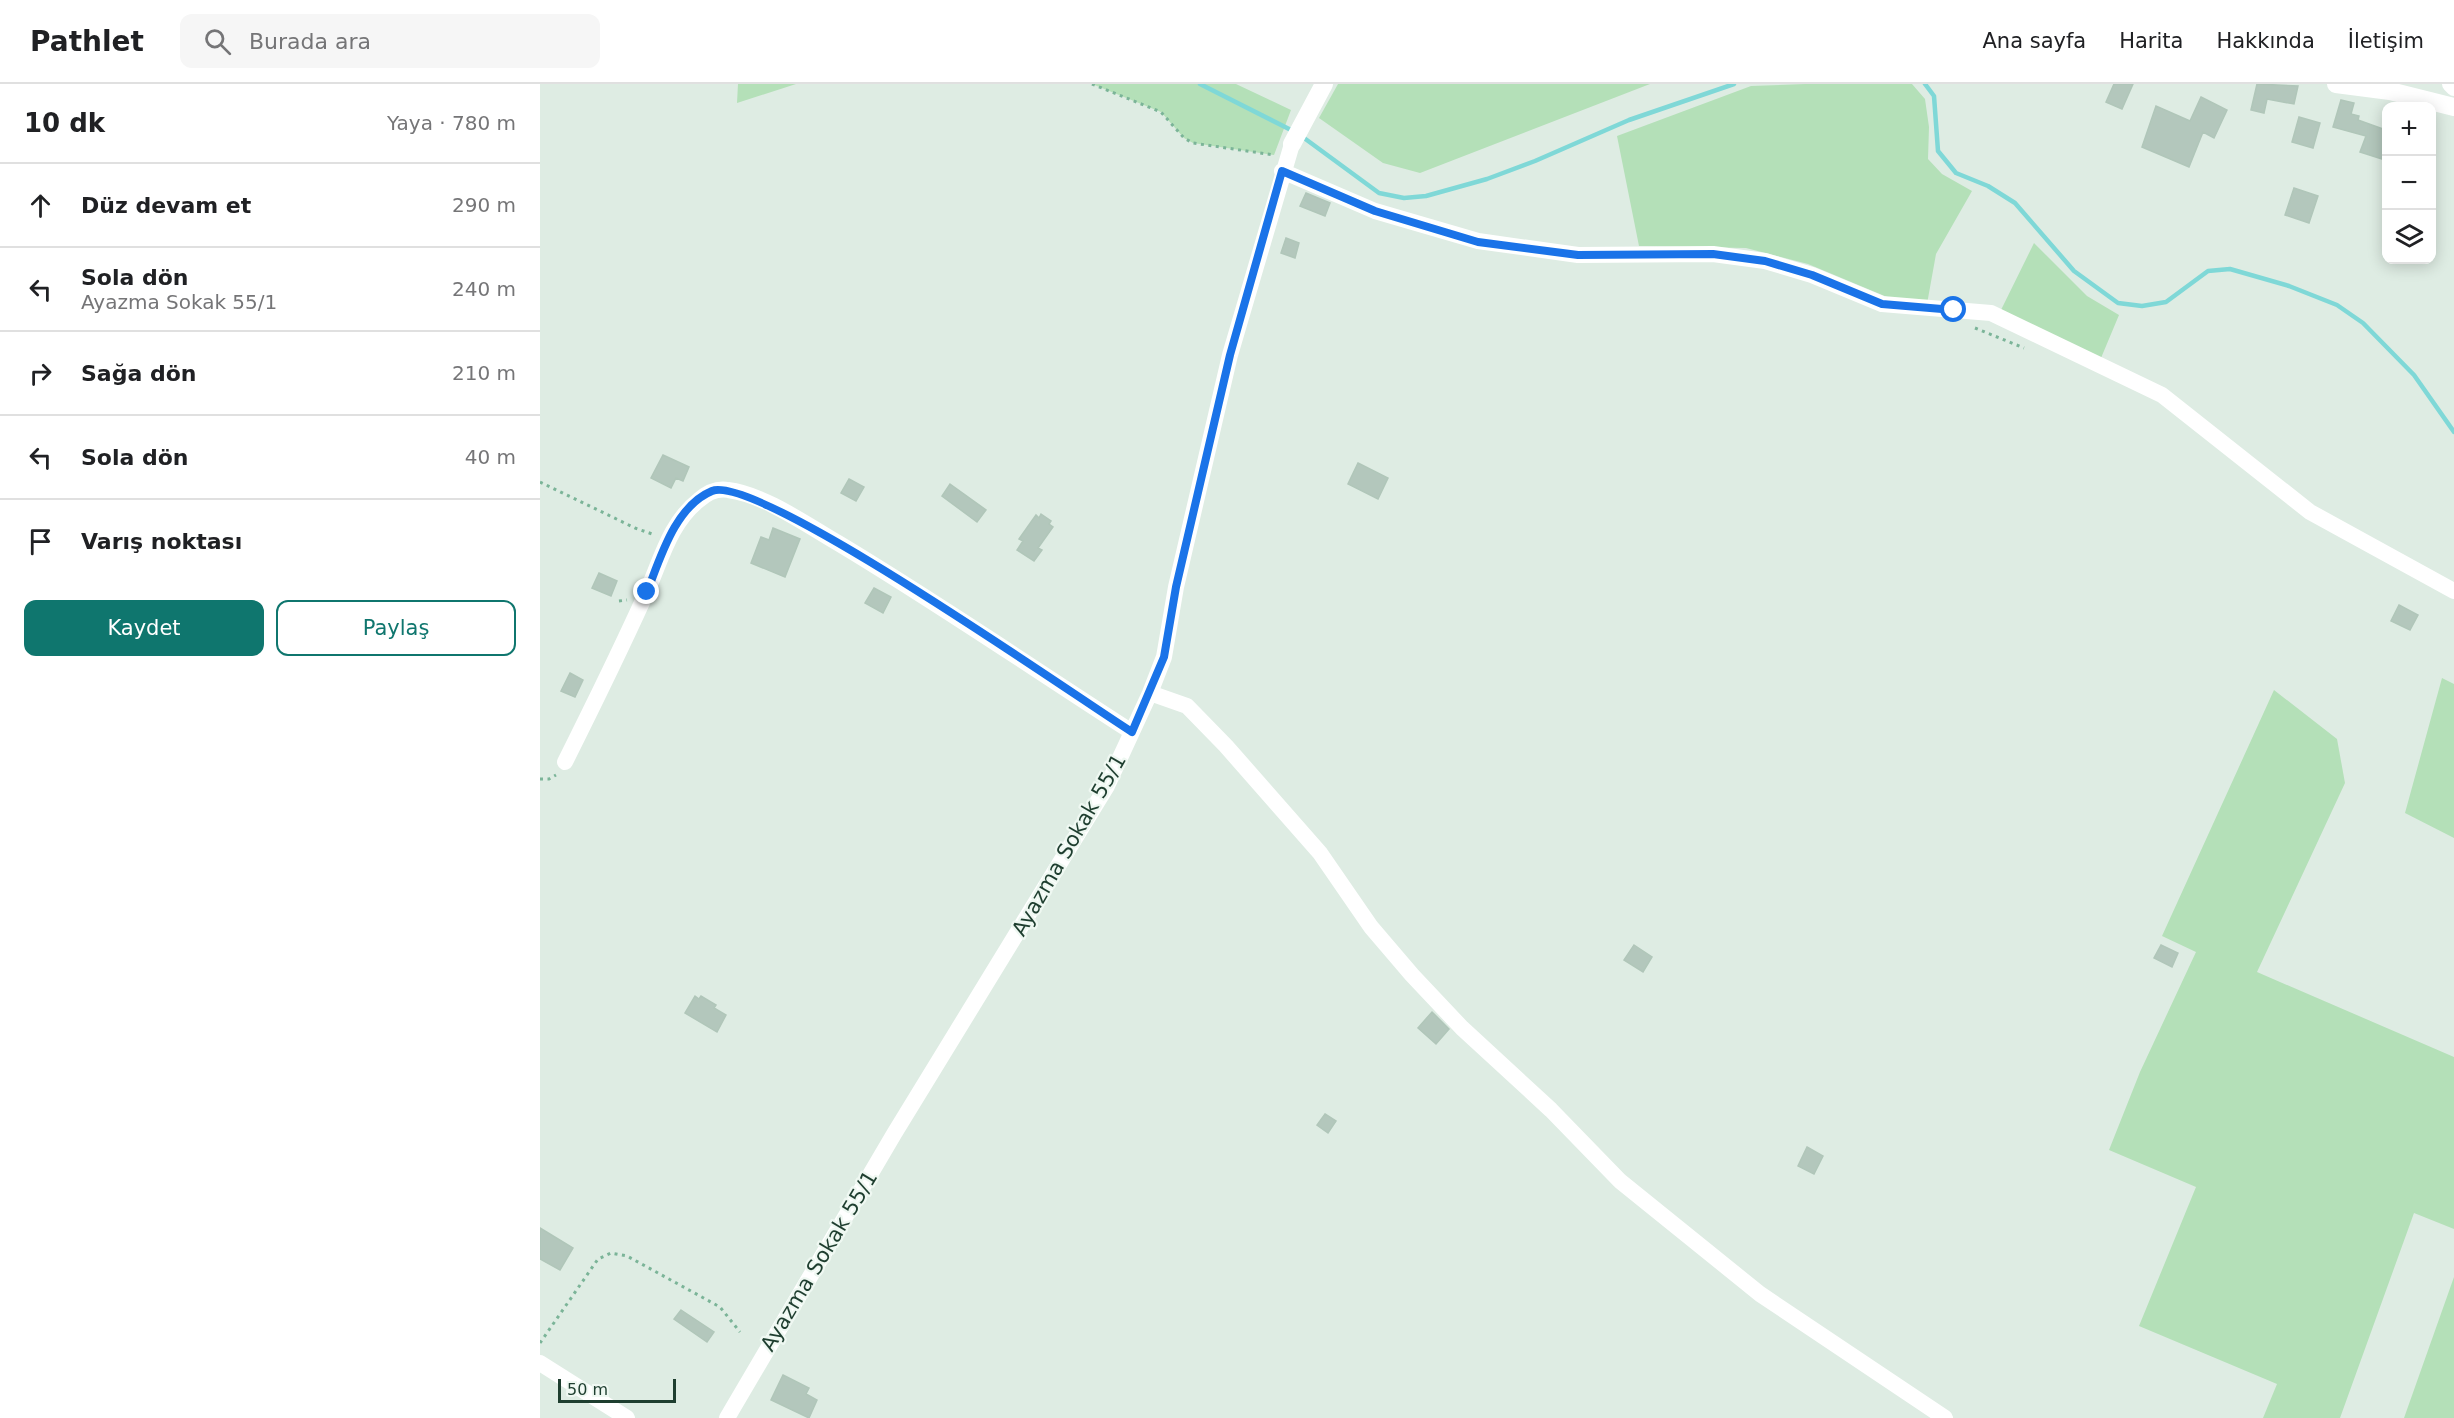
<!DOCTYPE html>
<html lang="tr">
<meta charset="utf-8">
<style>
body{margin:0;font-family:"DejaVu Sans",sans-serif;background:#f6f6f6;color:#202124}
.controls{position:absolute;right:18px;top:18px;display:grid;overflow:hidden;border-radius:12px;box-shadow:0 3px 15px #0003}
.controls button{width:54px;height:54px;display:grid;place-items:center;padding:0;border:0;border-bottom:2px solid #e0e0e0;background:#fff;color:#202124;font:30px sans-serif}
.scale{position:absolute;left:18px;bottom:15px;width:118px;box-sizing:border-box;padding-left:6px;border:3px solid #1e3e2f;border-top:0;font-size:16px;line-height:21px;white-space:nowrap;color:#1e3e2f;-webkit-text-stroke:4px #eff8f2;paint-order:stroke}
.stop{position:absolute;width:18px;height:18px;margin:-14px;border:4px solid #1a73e8;border-radius:50%;background:#fff}
.stop.end{background:#1a73e8;border-color:#fff;box-shadow:0 2px 6px #0008}
.list{margin:0;padding:0;list-style:none}
h2{display:flex;justify-content:space-between;align-items:center;height:78px;margin:0;padding:0 24px;font-size:26px}
h2 small{font-size:20px;font-weight:400;color:#757577}
.list li{display:grid;grid-template-columns:39px 1fr auto;gap:18px;align-items:center;box-sizing:border-box;height:84px;padding:0 24px;border-top:2px solid #e0e0e0}
.list b{display:block;font-size:22px;white-space:nowrap}
.list p{margin:0;font-size:20px;white-space:nowrap;color:#757577}
.list em{font-size:20px;font-style:normal;color:#757577}
.actions{display:flex;gap:12px;padding:18px 24px}
.actions a{flex:1;padding:14px 0;border:2px solid #0f766e;border-radius:12px;text-align:center;font-size:21px;color:#0f766e}
.actions .main{background:#0f766e;color:#fff}
.icon{flex:none;width:33px;height:33px;fill:none;stroke:currentColor;stroke-width:2;stroke-linecap:round;stroke-linejoin:round}
.map{position:relative;flex:none;width:1914px;height:1334px;overflow:hidden}
header{display:flex;align-items:center;gap:36px;box-sizing:border-box;height:84px;padding:0 30px;background:#fff;border-bottom:2px solid #e0e0e0}
header strong{font-size:28px}
nav{display:flex;gap:33px;margin-inline-start:auto;font-size:21px}
.search{width:420px;height:54px;background:#f6f6f6;display:flex;align-items:center;gap:15px;box-sizing:border-box;padding:0 21px;border-radius:12px;color:#757577;font-size:22px}
main{display:flex}
aside{flex:1;background:#fff}
.map>svg:first-child{display:block}
.green{fill:#b4e0b8}
.lines{fill:none;stroke-linecap:round;stroke-linejoin:round}
.stream{stroke:#7fd8d7;stroke-width:4.5}
.building{fill:#b3c7bc;stroke:#b0c6b9;stroke-width:1.5}
.path{stroke:#7bb498;stroke-width:3;stroke-dasharray:3 4.5;stroke-linecap:butt}
.minor{stroke:#fff;stroke-width:16}
.tertiary{stroke:#fff;stroke-width:18}
.route{stroke:#1a73e8;stroke-width:8}
.labels{text-anchor:middle;dominant-baseline:central;stroke-width:4.5;stroke-linejoin:round;paint-order:stroke}
.street-label{font-size:21px;fill:#1e3e2f;stroke:#eff8f2}
</style>
<header>
<strong>Pathlet</strong>
<div class="search"><svg class="icon" aria-label="search" viewBox="0 0 24 24"><circle cx="10" cy="10" r="6"/><path d="M15 15l6 6"/></svg>Burada ara</div>
<nav><a>Ana sayfa</a><a>Harita</a><a>Hakkında</a><a>İletişim</a></nav>
</header>
<main>
<aside>
<h2>10 dk<small>Yaya · 780 m</small></h2>
<ul class="list">
<li><svg class="icon" aria-label="ahead" viewBox="0 0 24 24"><path d="M12 20V5M6 11l6-6 6 6"/></svg><div><b>Düz devam et</b></div><em>290 m</em></li>
<li><svg class="icon" aria-label="left" viewBox="0 0 24 24"><path d="M17 20v-9H6M10 6l-5 5 5 5"/></svg><div><b>Sola dön</b><p>Ayazma Sokak 55/1</p></div><em>240 m</em></li>
<li><svg class="icon" aria-label="right" viewBox="0 0 24 24"><path d="M7 20v-9h11M14 6l5 5-5 5"/></svg><div><b>Sağa dön</b></div><em>210 m</em></li>
<li><svg class="icon" aria-label="left" viewBox="0 0 24 24"><path d="M17 20v-9H6M10 6l-5 5 5 5"/></svg><div><b>Sola dön</b></div><em>40 m</em></li>
<li><svg class="icon" aria-label="arrive" viewBox="0 0 24 24"><path d="M6 21V4h12l-3 4 3 4H6"/></svg><div><b>Varış noktası</b></div></li>
</ul>
<div class="actions"><a class="main">Kaydet</a><a>Paylaş</a></div>
</aside>
<div class="map">
<svg width="1914" height="1334" viewBox="0 0 1914 1334">
<rect width="100%" height="100%" fill="#deece3"/>
<path class="green" d="M198,0H256L197,19Z
M552,0H696L751,26L734,71L653,59L644,54L621,28Z
M798,0H1110L880,89L843,79L779,34Z
M1265,0H1372L1385,15L1389,43L1388,75L1402,90L1432,107L1396,170L1387,220L1347,213L1268,180L1206,164L1099,162L1077,52L1211,2Z
M1494,159L1547,212L1579,231L1561,274L1460,228Z
M1902,594L1914,600V754L1865,729Z
M1734,606L1797,655L1805,699L1717,888L1914,973V1145L1874,1129L1800,1334H1723L1737,1300L1599,1242L1656,1103L1569,1066L1600,988L1656,868L1622,852Z
M1914,1193V1334H1864Z"/>
<g class="lines">
<path class="stream" d="M660,0L753,47
M1385,0L1394,12L1398,67L1416,89L1448,102L1475,119L1534,187L1578,219L1602,222L1626,218L1668,187L1690,185L1749,202L1797,221L1823,239L1874,291L1914,348
M760,51L839,109L864,114L886,112L947,95L995,77L1089,36L1194,0"/>
</g>
<path class="building" d="M1574,0H1593L1582,25L1566,18Z
M1717,0L1758,2L1754,20L1727,15L1724,29L1711,26Z
M1661,13L1687,26L1674,54L1663,48L1649,83L1602,63L1616,22L1650,37Z
M1801,16L1814,19L1811,30L1819,32L1818,36L1846,46V60L1842,75L1820,68L1826,52L1793,43Z
M1759,33L1780,39L1773,64L1752,58Z
M1754,104L1778,112L1769,139L1745,131Z
M766,109L790,119L785,132L760,122Z
M746,154L759,159L755,174L741,169Z
M123,371L149,383L143,397L136,394L131,404L111,394Z
M818,379L848,394L838,415L808,400Z
M309,395L324,403L316,417L301,409Z
M410,400L446,426L437,438L402,412Z
M501,430L511,437L509,440L513,443L498,464L502,466L494,477L477,466L483,457L479,455L496,431L499,434Z
M233,444L260,455L245,493L211,479L221,453L229,456Z
M59,489L77,497L71,512L52,504Z
M334,504L351,513L343,529L325,519Z
M1859,521L1878,531L1870,546L1851,537Z
M30,589L43,596L35,613L21,607Z
M1094,861L1112,873L1103,888L1084,876Z
M1621,861L1638,869L1632,883L1614,874Z
M155,912L159,915L161,912L176,921L174,924L186,931L177,948L145,929Z
M892,928L909,945L896,960L878,944Z
M785,1030L796,1037L788,1049L777,1041Z
M1267,1063L1283,1072L1274,1090L1258,1082Z
M0,1144L33,1164L20,1186L0,1175Z
M141,1226L174,1248L167,1258L134,1235Z
M243,1291L269,1304L266,1310L277,1316L269,1334L231,1316Z"/>
<g class="lines">
<path class="path" d="M552,0L621,28L644,54L653,59L734,71
M1435,244L1484,264
M0,398L95,444L115,451
M79,517L87,516
M0,695H9L16,691
M0,1259L58,1175L71,1169L87,1172L180,1223L200,1248"/>
<path class="minor" d="M1910,0L1914,4
M742,87L835,127L938,157L1038,171L1173,170L1225,177L1272,191L1342,220L1451,229L1622,311L1770,428L1914,507
M610,609L647,622L686,662L780,769L831,843L872,891L922,944L1011,1026L1080,1097L1220,1210L1405,1334
M25,678C52,624 79,569 104,514C120,481 128,440 159,416C167,409 177,404 188,406C223,410 267,441 298,459C398,519 494,585 592,648
M0,1279L87,1334
M187,1334L354,1050L567,702L610,609L624,573L636,503L690,271L752,60"/>
<path class="tertiary" d="M1796,0L1850,7L1914,23
M752,60L784,0"/>
</g>
<g class="lines">
<path class="route" d="M107,508C120,475 135,422 172,407C218,389 535,612 592,648L624,573L636,503L690,271L742,87L835,127L938,158L1038,171L1173,170L1225,177L1272,191L1342,220L1414,226"/>
</g>
<g class="labels">
<g class="street-label">
<text transform="translate(529 761) rotate(-60)">Ayazma Sokak 55/1</text>
<text transform="translate(279 1177) rotate(-59)">Ayazma Sokak 55/1</text>
</g>
</g>
</svg>
<div class="controls">
<button>+</button>
<button>−</button>
<button><svg class="icon" aria-label="layers" viewBox="0 0 24 24"><path d="M12 4l9 5-9 5-9-5zM3 14l9 5 9-5"/></svg></button>
</div>
<div class="scale">50 m</div>
<div class="stop" style="left:1414px;top:226px"></div>
<div class="stop end" style="left:107px;top:508px"></div>
</div>
</main>
